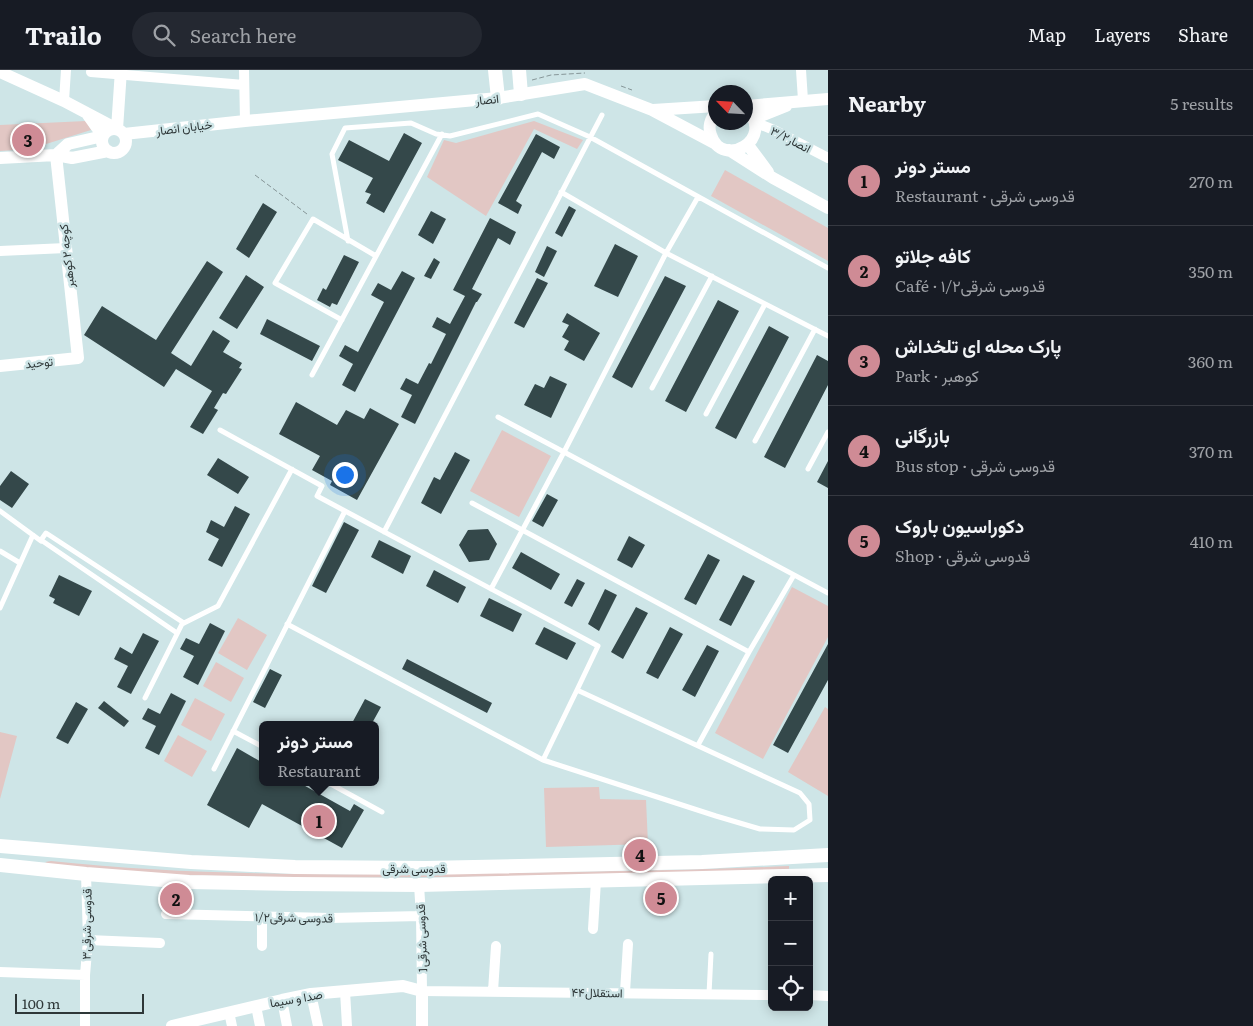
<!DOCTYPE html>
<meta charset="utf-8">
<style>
body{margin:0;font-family:Literata,Vazirmatn,serif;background:#242831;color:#f1f3f6}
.controls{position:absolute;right:15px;bottom:15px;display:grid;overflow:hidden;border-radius:8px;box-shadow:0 2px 12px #0003}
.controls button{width:45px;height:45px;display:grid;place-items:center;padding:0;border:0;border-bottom:1px solid #363941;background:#171b24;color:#f1f3f6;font:25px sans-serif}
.compass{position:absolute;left:708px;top:15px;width:45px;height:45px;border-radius:50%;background:#171b24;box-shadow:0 2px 12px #0003;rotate:295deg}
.scale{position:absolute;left:15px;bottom:12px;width:129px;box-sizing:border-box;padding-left:5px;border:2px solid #2e3738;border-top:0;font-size:14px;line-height:18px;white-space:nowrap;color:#2e3738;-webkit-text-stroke:4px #cee5e7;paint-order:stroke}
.you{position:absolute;left:344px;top:404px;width:18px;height:18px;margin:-12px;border:4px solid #fff;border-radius:50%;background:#1a73e8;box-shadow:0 0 0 8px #1a73e833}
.badge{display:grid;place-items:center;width:32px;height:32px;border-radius:50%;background:#cf8b95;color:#111;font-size:16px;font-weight:700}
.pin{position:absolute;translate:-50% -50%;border:2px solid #fff;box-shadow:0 1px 5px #0006}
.popup{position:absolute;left:259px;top:651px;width:120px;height:65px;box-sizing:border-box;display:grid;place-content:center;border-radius:8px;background:#171b24;filter:drop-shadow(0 1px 4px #0005);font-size:16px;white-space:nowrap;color:#9ea1a6}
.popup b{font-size:19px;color:#f1f3f6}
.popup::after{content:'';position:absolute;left:50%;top:100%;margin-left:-10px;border:10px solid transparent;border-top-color:#171b24}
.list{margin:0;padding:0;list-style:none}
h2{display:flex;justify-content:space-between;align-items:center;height:65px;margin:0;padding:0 20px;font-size:21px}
h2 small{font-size:16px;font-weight:400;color:#9ea1a6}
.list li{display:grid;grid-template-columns:32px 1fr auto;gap:15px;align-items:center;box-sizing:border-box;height:90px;padding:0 20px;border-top:1px solid #363941}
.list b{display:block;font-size:19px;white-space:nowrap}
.list p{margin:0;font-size:16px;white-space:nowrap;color:#9ea1a6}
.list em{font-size:16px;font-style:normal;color:#9ea1a6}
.icon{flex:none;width:28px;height:28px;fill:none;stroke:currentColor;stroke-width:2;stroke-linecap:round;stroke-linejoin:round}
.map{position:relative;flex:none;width:828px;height:956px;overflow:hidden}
header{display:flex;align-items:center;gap:30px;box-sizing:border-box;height:70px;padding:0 25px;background:#171b24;border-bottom:1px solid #363941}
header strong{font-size:24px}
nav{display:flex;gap:28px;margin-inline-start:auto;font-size:18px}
.search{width:350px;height:45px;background:#242831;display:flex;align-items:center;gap:12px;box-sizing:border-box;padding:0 18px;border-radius:28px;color:#9ea1a6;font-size:19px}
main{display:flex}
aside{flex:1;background:#171b24}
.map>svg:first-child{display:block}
.green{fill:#e2c7c4}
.building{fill:#34484a}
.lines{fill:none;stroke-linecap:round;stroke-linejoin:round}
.path{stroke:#869698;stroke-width:1;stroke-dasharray:5 2.5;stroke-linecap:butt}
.service{stroke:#fff;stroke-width:5}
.minor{stroke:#fff;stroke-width:10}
.tertiary{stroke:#fff;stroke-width:12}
.secondary{stroke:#fff;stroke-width:14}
.labels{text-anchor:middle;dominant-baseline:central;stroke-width:5;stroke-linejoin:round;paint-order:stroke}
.street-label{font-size:12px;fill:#2e3738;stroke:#cee5e7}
</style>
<header>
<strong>Trailo</strong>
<div class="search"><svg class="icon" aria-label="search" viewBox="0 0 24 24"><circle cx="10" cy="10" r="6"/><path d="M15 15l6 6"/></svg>Search here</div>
<nav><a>Map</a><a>Layers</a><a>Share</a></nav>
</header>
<main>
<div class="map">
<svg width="828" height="956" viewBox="0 0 828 956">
<rect width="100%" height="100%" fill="#cee5e7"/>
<path class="green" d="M86,51L91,60L30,79L0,81V55Z
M534,51L583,70L577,79L534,59L486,146L427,107L444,70L456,73Z
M725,100L828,158V191L711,126Z
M502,360L551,386L519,447L470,421Z
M792,517L828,536V567L763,689L715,663Z
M238,548L267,565L247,600L218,583Z
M216,592L244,608L231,632L203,616Z
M195,628L225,644L211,671L181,655Z
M825,637L828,639V726L788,702Z
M0,662L17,666L0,729Z
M178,665L207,681L192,707L164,691Z
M599,717L600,729L646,730L648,774L546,777L544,718Z
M51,791C191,806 334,805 475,803C580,802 684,801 789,796V799L724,803L565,806L309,808L171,805L55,797L45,792Z"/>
<path class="building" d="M404,63L422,73L384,143L366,133L371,124L365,122L373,108L338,90L349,70L389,91Z
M536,64L560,77L554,89L542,82L516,131L522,135L518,144L498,133Z
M263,133L277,142L249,188L236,179Z
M569,136L576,140L562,167L555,163Z
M431,141L446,149L433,174L418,165Z
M490,148L516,162L510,175L498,168L472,219L482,224L477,232H476L415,354L401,347L412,325L400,319L406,308L418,314L429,293L431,294L446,264L432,257L437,247L450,254L465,226L453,220Z
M615,174L638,186L618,227L594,216Z
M547,176L557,181L544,207L535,202Z
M344,185L359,192L337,235L332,233L330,237L317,230L323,218L326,220Z
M434,188L440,192L431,209L424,206Z
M207,191L223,202L171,283L191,296L213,260L230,271L223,282L242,293L239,298L242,299L226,324L223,323L214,338L218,340L203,364L190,357L212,321L176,299L164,317L84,265L102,236L156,270Z
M402,201L415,208L355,322L342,315L353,294L339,286L345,275L358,282L384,232L371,225L378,213L391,220Z
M246,205L264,217L237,259L219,248Z
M665,206L686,216L632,318L612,307Z
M537,208L548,213L524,258L514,253Z
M718,230L739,241L686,342L665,331Z
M567,243L600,263L584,291L564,280L569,271L562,267L569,255L562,252Z
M267,249L320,276L312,291L260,264Z
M769,256L789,267L736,369L715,358Z
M817,285L828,291V315L785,398L764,387Z
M550,306L567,314L551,348L524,335L535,314L544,318Z
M296,332L337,355L346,340L364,349L370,338L399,354L357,430L330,415L332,411L312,400L320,386L279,364Z
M455,382L470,390L441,444L421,433L434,407L440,410Z
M218,388L249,407L238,424L207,405Z
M828,391V418L817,412Z
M11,401L29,414L12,438L0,430V416Z
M547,424L558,430L543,457L532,451Z
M235,436L250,444L222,497L208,490L219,469L206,462L211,450L224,457Z
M344,452L359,460L326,523L312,516Z
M488,459L497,474L489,490L469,492L459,475L468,460Z
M629,466L645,475L632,498L617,490Z
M379,470L411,486L403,504L371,487Z
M521,482L560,504L551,520L512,498Z
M708,484L720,490L696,535L684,529Z
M434,500L466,517L458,533L426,516Z
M59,505L92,521L79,546L53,533L55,529L49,526Z
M743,505L755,511L731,556L719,550Z
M577,509L585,513L572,537L564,533Z
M605,519L617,525L599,561L588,554Z
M489,528L522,544L513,562L480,546Z
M636,537L648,543L623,589L611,582Z
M210,553L225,561L198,615L183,607L194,586L180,579L186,568L199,574Z
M544,557L576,573L567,590L535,574Z
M670,557L683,564L658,609L646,603Z
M143,563L159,571L131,624L117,617L128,596L114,589L120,577L132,584Z
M828,574V610L788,683L773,675Z
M707,575L719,581L695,627L682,620Z
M407,589L492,633L487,643L402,599Z
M270,599L282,605L265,638L253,632Z
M171,623L186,631L159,685L145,678L156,656L142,649L148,638L160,644Z
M365,629L381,637L371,655H351Z
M104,631L129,651L124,657L98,638Z
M76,632L88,639L68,674L56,668Z
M237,678L263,693V712H298L350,741L354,734L364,740L342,778L262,734L249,758L207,735Z"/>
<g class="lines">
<path class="path" d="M532,10L551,5L585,3
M621,16L632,20
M255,105L307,144"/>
<path class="service" d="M561,122L666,183L698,127
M348,171L332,84L345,58L411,53L436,64L450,66L538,44L590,67L828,198
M342,250L275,213L313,149L376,186
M828,266L666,183L564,382L828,523
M312,305L442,64
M652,318L712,206
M706,344L765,234
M220,360L322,416L317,426L598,576L577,620L800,723L809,734L810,750L794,760L760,759L716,746L543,690
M755,371L815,259
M808,399L828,362
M472,433L749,582L794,505
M0,441L41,471
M384,462L602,45
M0,481L20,493
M491,519L564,382L498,347
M0,538L33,465
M287,554L543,690L577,620
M177,563L41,470L46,463L184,553
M145,628L182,554L218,536L292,399
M233,661L263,677
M698,675L749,582
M214,699L345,441
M327,712L382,742
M709,924L711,884"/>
<path class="minor" d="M244,0L245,51
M801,0L803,30
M91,2L244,15
M64,31L66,0
M754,52L774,60L828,88
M0,181L66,178
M419,815L421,846L422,921L772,925
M166,844L330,848L421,846
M593,859L596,811
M88,870L160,873
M262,876V846
M0,902L85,905
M345,921L347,956
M493,921L496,876
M625,922L628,874
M311,924L318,956
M809,925L828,926
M282,930L287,956
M256,936L260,956
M229,942L232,956
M85,956V905L88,870L86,804"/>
<path class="tertiary" d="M0,2L64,31L117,59L121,0
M746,36L828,29
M653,40L716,36
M716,43C710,49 708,57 711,65C722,100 777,69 746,39
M753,49L786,36
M102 71a12 12 0 1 1 24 0a12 12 0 1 1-24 0Z
M124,64L245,51L498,28L585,14L652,40L716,74
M748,75L768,102
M729,80L773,108L828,138
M56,85L68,74L103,66L88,45
M0,88L56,85L72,88L108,81
M0,296L78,288L56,85
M172,956L282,930L311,924L403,916L422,921V956"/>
<path class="secondary" d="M495,0L498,28
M519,0L521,24
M0,776L191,792L295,797L426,798L702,792L828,785
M0,795L86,804L189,812L294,814L419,815L828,805"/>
</g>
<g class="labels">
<g class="street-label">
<text transform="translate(487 29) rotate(-6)">انصار</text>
<text transform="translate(184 57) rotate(-7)">خیابان انصار</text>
<text transform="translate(791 69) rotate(27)">انصار۳/۲</text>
<text transform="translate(66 186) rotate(-96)">کوچه ۲ کوهبر</text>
<text transform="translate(39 292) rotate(-6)">توحید</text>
<text x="414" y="798">قدوسی شرقی</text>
<text transform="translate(294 847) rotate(1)">قدوسی شرقی۱/۲</text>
<text transform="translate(86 854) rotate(-89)">قدوسی شرقی۳</text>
<text transform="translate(421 868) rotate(-92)">1قدوسی شرقی</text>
<text transform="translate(597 922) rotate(1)">استقلال۴۴</text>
<text transform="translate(296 928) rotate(-10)">صدا و سیما</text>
</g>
</g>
</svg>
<div class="controls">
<button>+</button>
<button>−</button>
<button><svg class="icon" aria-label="locate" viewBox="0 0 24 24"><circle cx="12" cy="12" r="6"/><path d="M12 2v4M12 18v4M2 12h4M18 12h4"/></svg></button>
</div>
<svg class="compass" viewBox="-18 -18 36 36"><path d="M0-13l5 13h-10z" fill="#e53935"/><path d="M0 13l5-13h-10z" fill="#9ea1a6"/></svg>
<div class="scale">100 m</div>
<div class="you"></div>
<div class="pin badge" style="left:319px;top:751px">1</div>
<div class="popup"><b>مستر دونر</b>Restaurant</div>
<div class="pin badge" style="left:176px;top:829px">2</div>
<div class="pin badge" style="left:28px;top:70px">3</div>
<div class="pin badge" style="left:640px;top:785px">4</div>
<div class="pin badge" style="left:661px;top:828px">5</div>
</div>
<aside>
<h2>Nearby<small>5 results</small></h2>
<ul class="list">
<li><span class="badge">1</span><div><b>مستر دونر</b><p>Restaurant · قدوسی شرقی</p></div><em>270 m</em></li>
<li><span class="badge">2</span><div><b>کافه جلاتو</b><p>Café · قدوسی شرقی۱/۲</p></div><em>350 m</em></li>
<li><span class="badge">3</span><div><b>پارک محله ای تلخداش</b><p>Park · کوهبر</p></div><em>360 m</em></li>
<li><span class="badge">4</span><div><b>بازرگانی</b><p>Bus stop · قدوسی شرقی</p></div><em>370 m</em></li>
<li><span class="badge">5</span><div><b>دکوراسیون باروک</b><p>Shop · قدوسی شرقی</p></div><em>410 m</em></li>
</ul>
</aside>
</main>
